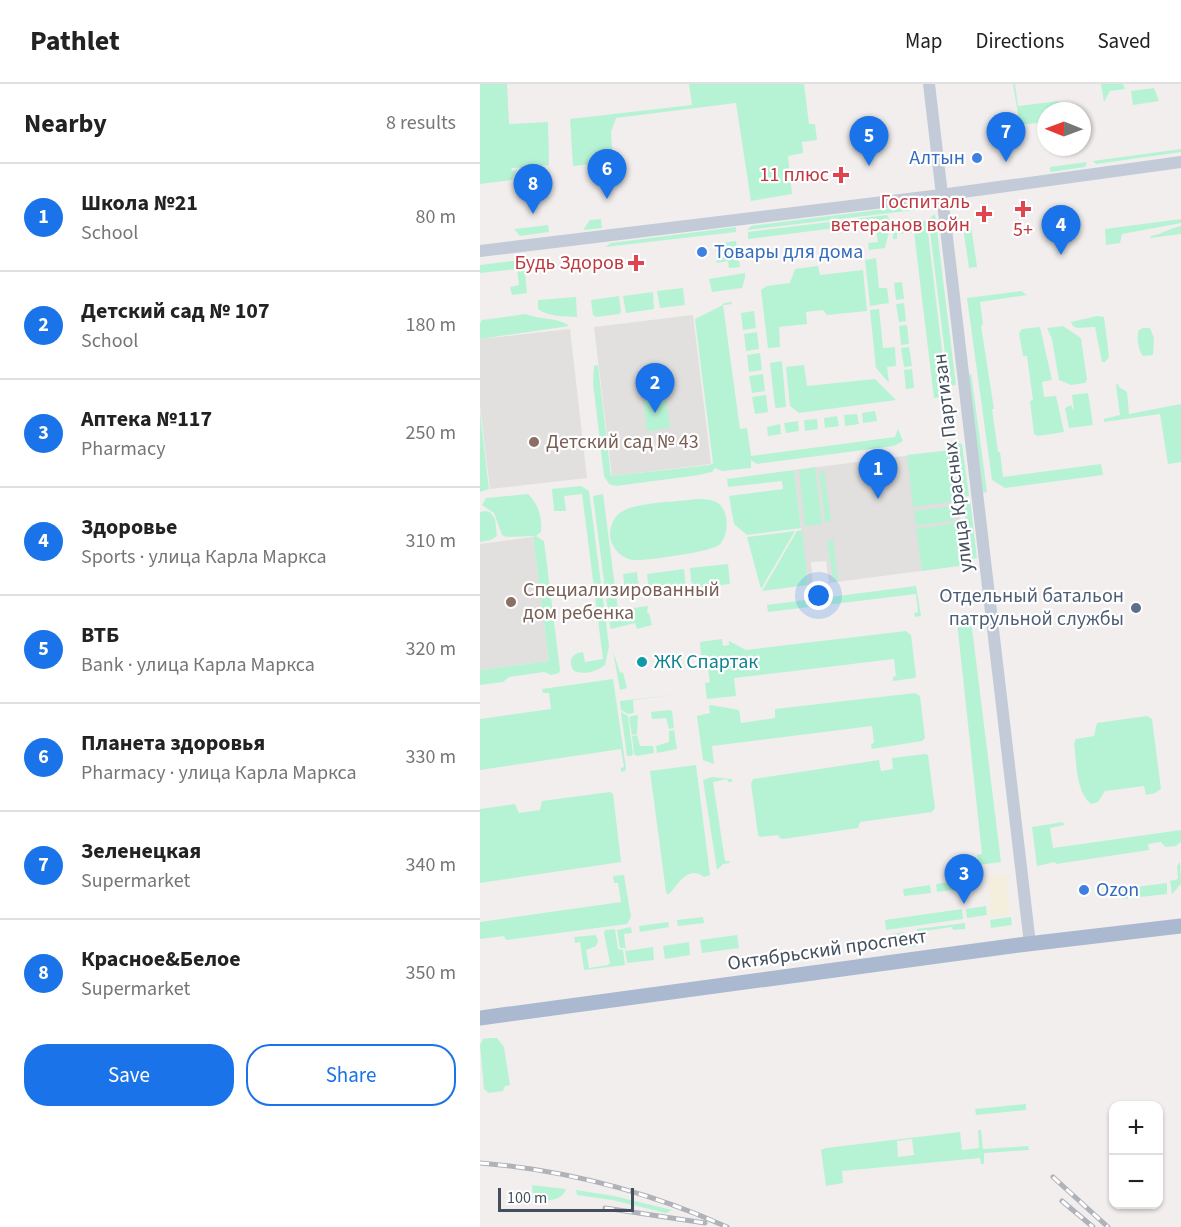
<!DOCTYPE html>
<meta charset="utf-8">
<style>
body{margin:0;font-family:"Source Sans 3",sans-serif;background:#f6f6f6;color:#222}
.controls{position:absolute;right:18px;bottom:18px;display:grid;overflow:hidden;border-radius:12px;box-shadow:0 2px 4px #0004}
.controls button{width:54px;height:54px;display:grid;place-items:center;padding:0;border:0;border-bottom:2px solid #e0e0e0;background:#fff;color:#222;font:30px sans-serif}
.compass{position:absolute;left:557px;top:18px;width:54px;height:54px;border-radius:50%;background:#fff;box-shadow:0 2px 4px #0004;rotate:271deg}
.scale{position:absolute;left:18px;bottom:15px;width:136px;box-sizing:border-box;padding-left:6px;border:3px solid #444e5d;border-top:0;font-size:16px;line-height:21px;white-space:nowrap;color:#444e5d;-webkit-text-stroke:4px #fff;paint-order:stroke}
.you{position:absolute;left:339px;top:512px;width:21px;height:21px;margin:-15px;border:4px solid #fff;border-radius:50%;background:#1a73e8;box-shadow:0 0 0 9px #1a73e833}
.badge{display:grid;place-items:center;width:39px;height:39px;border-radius:50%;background:#1a73e8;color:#fff;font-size:20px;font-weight:700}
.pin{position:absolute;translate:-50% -50px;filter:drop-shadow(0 2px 3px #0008)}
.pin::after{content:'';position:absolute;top:32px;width:21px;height:18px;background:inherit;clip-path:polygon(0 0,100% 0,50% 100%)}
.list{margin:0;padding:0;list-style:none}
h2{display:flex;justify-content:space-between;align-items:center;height:78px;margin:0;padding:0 24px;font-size:26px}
h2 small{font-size:20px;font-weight:400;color:#767676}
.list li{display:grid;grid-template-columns:39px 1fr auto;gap:18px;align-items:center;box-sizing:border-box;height:108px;padding:0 24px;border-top:2px solid #e0e0e0}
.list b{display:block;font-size:22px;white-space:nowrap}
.list p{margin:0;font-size:20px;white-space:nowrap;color:#767676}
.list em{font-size:20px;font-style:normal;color:#767676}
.actions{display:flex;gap:12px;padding:18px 24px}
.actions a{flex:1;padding:14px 0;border:2px solid #1a73e8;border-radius:24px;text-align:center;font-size:21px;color:#1a73e8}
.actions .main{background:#1a73e8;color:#fff}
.map{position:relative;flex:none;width:701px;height:1143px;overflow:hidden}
header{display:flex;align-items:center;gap:36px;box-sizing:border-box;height:84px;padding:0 30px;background:#fff;border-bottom:2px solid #e0e0e0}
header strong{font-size:28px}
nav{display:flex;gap:33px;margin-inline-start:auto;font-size:21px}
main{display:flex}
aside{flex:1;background:#fff}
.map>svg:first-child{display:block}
.education{fill:#e2dfdf}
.green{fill:#b6f3d5;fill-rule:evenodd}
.sand{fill:#f4efdc}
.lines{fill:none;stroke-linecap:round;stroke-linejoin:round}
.minor{stroke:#c2cbd7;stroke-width:12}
.major{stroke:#aab9d0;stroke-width:15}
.rail-casing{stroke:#afb2b9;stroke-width:5}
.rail{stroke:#fff;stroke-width:3;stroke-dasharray:9;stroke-linecap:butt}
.shop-dot{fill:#3f7fe0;stroke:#fff;stroke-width:2}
.health-dot{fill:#e0444e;stroke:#fff;stroke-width:2}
.education-dot{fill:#8d6e63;stroke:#fff;stroke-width:2}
.service-dot{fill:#5c6f8a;stroke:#fff;stroke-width:2}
.culture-dot{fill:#0f9aa8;stroke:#fff;stroke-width:2}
.labels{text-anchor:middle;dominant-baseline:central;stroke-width:4.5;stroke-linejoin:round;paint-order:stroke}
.shop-label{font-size:20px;fill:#366cbe;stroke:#fff;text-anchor:start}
.health-label{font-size:20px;fill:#be3a42;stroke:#fff;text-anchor:end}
.education-label{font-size:20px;fill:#785e54;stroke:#fff;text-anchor:start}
.street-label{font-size:20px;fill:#444e5d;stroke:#fff}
.service-label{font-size:20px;fill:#4e5e75;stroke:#fff;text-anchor:end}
.culture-label{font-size:20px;fill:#0d838f;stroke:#fff;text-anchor:start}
</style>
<header>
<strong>Pathlet</strong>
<nav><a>Map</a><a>Directions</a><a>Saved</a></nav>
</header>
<main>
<aside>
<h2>Nearby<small>8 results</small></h2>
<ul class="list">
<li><span class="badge">1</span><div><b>Школа №21</b><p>School</p></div><em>80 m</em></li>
<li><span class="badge">2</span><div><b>Детский сад № 107</b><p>School</p></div><em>180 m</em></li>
<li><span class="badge">3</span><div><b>Аптека №117</b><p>Pharmacy</p></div><em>250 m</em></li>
<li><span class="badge">4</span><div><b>Здоровье</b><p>Sports · улица Карла Маркса</p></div><em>310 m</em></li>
<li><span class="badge">5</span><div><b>ВТБ</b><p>Bank · улица Карла Маркса</p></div><em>320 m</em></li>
<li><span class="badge">6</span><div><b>Планета здоровья</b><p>Pharmacy · улица Карла Маркса</p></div><em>330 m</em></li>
<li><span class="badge">7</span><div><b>Зеленецкая</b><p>Supermarket</p></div><em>340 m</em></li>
<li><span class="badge">8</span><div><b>Красное&amp;Белое</b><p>Supermarket</p></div><em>350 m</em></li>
</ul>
<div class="actions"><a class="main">Save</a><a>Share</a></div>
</aside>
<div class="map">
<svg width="701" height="1143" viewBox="0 0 701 1143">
<rect width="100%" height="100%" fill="#f1eeed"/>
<path class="education" d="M213,231L231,380L132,392L114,243Z
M90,245L107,394L10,405L0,322V255Z
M472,366L486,481L349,499L346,477L331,478L333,501H328L314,386Z
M53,453L69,577L0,586V460Z"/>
<path class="green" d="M0,0H27L29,40L68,38L69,81L32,84L31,87L37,86L32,96L0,100Z
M209,0H324L329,40H335L337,56L322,58L323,69L308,72L312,110L271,117L256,19L136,34L131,48L133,78L93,82L90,35L212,21Z
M533,0H535L538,22L579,17L580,27H566V38L560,39L561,44L557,39L540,41Z
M621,0H643L645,5L630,7L624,18Z
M674,4L679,17L653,21L651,7Z
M701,65V68L616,80L613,77Z
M607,78L605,83L570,88V83Z
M437,121L443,123V125L267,146L271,142Z
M455,130L476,301L469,302L449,139L450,134Z
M407,131C414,142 407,152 405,164L389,166L388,159L398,158L395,139L268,155V148Z
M434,134L445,137L447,141L467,307L461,313L454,314L434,148L417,150V155H413C412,142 423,139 434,134Z
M121,135L122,144L103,146L110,136Z
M701,135V139L642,150L640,159L626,161L625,145Z
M68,141L69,148L40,152L34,145Z
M491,142L497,183L489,184L483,143Z
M701,142V150L670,154L671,152C682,150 690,144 701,142Z
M256,143V148L125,163L131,159Z
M256,157L260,183L249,184L248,177L237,179L235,160Z
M396,174L399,204H407L409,219L390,222L385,176Z
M39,176L44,178L47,209L32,211L30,203L39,201L37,185L0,189V181Z
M338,182L340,191L383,186L387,227L347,231L343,226L326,228L327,240L299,243L300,263L288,264L281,206L287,202L310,199L315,185Z
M265,189V194L262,204L232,208L229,195Z
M422,198L424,215L416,216L414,199Z
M203,204L205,221L180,224L177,207Z
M541,207L547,211L500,218L503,241L501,242L514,325H512L518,368H520L523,393L621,380L623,391L525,404L512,396L487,214Z
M173,208L174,225L146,229L143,212Z
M139,212L141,228L139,230L116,233L113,231L111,216Z
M96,213L97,233C85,232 68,233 58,225V216Z
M251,218L252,220L243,221L260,345L267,344L271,372L415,353L418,345L423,357L414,362L277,380L271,376V384L242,387L235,384L232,388L219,391L136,402L129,400L124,392L113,299L114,282L118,281L131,392L230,381L233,379L215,235L241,222L244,219Z
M424,219L426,237L419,238L416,220Z
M399,225L403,264L415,263L416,282L407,283L409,299L396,284L390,226Z
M274,227L276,244L263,246L261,229Z
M46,230C59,236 79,233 89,242L0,255V239L2,236Z
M617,232L624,233L629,273L625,278H622L615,243L597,244L593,242L591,238Z
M427,241L429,260L421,261L419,242Z
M583,242L601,254L607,296L605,299L591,301L579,296L572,255L567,244Z
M560,243L572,296L562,298L564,313L576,312L584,348L558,352L554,350L550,317L553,316L547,272H543L539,249L542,245Z
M663,244H670L674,254L673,271L663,272C658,265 656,254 659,246Z
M277,248L279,265L266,267L264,250Z
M429,263L432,282L424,283L421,264Z
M280,269L282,286L269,288L267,271Z
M302,277L306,323L297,324L295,323L290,279Z
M324,281L327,302L395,295L416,316L319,329L310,322L306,283Z
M432,285L434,304L426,305L424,286Z
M491,289L507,408L503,409L489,293Z
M283,290L285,307L272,309L269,292Z
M638,300L639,303L647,308L649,330L701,320V378L688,380L680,330L624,338V335L640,331L636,301Z
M608,309L613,341L589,344L585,324L591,321L594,327L592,311Z
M286,311L288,328L275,330L272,313Z
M186,313L190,344L167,347L163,316Z
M395,327L397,337L383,339L382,329Z
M0,328L9,405L0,408Z
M377,330L379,340L365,342L364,331Z
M357,332L359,342L345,344L344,334Z
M337,335L338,345L325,347L324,336Z
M318,337L319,347L306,349L304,339Z
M300,340L301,350L288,352L287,343Z
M476,357L482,360L489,412L483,413Z
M472,366L478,417L433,423L427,371Z
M335,383L342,440L325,442L319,386Z
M314,386L321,444L267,451L254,440L249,412L303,405L302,397L248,403L247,395Z
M344,387L351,437L345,438L339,388Z
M101,402L109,407L129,562L125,581C116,588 105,591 94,587C87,577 92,569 103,568L105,578L123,575L102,410L84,412L86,427H74L72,405Z
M48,410C59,421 62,433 61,448L56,452L64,457L80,586L79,589L71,591L64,588L29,593L23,598L0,601V586L69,577L53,453L55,452L26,453L22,451L14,429L2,421L6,414Z
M123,410L138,526L168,522L167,529H169L172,541L157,545L155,539L131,545L129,538L141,535L129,536L113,412Z
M216,415C224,415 232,415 238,419C250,428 249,452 239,461C230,468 165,477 153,476C145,475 138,470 134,463C125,450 132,430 147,425C165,418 197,418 216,415Z
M490,415L497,474L490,475L483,416Z
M473,422L475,436L436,442L434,427Z
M5,427L10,428L15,435L17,452L11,456L0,458V428Z
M481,438L486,481L442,487L436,445Z
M322,446L328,501L282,507L317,447Z
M315,447L281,505L267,453Z
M353,455L358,498H354L347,458Z
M248,480L250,500L212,504L210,484Z
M204,485L206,505L169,510L167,490Z
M157,488L160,514L146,515L143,490Z
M436,502L441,532L435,533L434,529L438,528L436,510L288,528L287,521Z
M491,536L521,778L498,781L497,771L502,770L477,538Z
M426,547L431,551L436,592L435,594L413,597V593L416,592L414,575L254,594L256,612L227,615L225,599L230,598L226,571H221L220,558L242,555L243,562L249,561V557L266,566Z
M133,567L140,589L143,588L147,604L140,606Z
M133,595L146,684L145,687L141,688V684L144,683L141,665L0,686V635L71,625L69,609H63L62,605Z
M435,609L440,612L445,654L442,657L392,665L391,660L394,659L392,642L232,662L234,680L223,676L217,632L230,629L229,622L231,621L259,626L261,639L295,634V625Z
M199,610L153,616L154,629L148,630L141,626L140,617Z
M189,626L192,627L194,644L189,645L186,634L172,635L171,628Z
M141,628L148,632L153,670L151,672H147Z
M158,631L157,650L152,651L149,634L151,632Z
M667,632L672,635L681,705L675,709L666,711L664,702L625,707L618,718L611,720C595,707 597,678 594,660L596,655L614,652L617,639Z
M194,646L197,665L177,669L176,662L189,658V647Z
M157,651L160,662H173L174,669L157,672L154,670L152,652Z
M445,670L448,671L455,724L452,728L380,738L378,744L303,755L300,754L298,751L280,753L278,751L271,700L273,695L399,676L401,687L413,685L412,674Z
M216,681L230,791L224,793C207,780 198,802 188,811L186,808L170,687Z
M232,693L252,695V698H248L247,695L233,698L245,777H249L250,779L243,780L237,786L223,696Z
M130,708L133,710L141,778L0,799V725L35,720L39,729L60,726L62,717Z
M583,738L584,741L570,744L573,764L701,746V758L696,762L685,763L681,758L668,760L669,766L576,780L575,778L557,782L552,743Z
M700,778L701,800L692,810L690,797L698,795L697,782Z
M144,791L151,833L147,840L26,856L24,852L0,855V838L141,818L138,799H134L133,792Z
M485,796L487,804L457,808L456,800Z
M687,799V810L642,815L640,805Z
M450,801L451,809L424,812L423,805Z
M506,822L507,831L487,834L486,825Z
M482,825L483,835L406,846L405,836Z
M223,833L224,839L198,842L197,836Z
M531,833L532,841L511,844L510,836Z
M188,838L189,843L160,848L159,842Z
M485,839V845L473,846L472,843L437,848V845Z
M151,843L152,849L144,850L146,867L173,863L174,876L147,879L145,864H140L137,846Z
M135,845L138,865L143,866L145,881L104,886L100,858L95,859L94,853L116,851L118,857L116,862L106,866L109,884L128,881L130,879L124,849L125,846Z
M424,848L427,860L437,859V862L423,864L422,861L414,862L412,850Z
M257,851L259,864L222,869L220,856Z
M209,858L210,871L185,875L183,862Z
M9,954H17L24,963L30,1001L25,1002L23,1007L9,1009L4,1005L0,961L3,955Z
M546,1020V1026L496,1031L495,1025Z
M498,1046H501L503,1065L548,1062L549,1066L504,1069V1080H501L500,1074L362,1087L363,1099L346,1102L341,1066L346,1064L480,1048L482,1066L499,1064ZM432,1055L434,1071L418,1073L417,1057Z
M52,1101L86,1105C81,1119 66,1116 53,1116Z
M96,1106L134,1112L192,1126L186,1129L132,1116L97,1111Z"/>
<path class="sand" d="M522,791L526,793L530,830L509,833L508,824L511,821L507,793Z"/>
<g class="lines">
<path class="minor" d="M449,0L550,860
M0,167L461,111L701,78"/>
<path class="major" d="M0,934L539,861L701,842"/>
<g class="rail-casing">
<path id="rail" d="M0,1079C85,1086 169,1108 247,1143
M573,1093L628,1143
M582,1117L613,1143
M125,1124L225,1139"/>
</g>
<use href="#rail" class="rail"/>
</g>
<g class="shop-dot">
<circle cx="497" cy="74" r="6"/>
<circle cx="222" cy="168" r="6"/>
<circle cx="604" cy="806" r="6"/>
</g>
<g class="health-dot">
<path d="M358 82h6v6h6v6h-6v6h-6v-6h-6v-6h6z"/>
<path d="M540 116h6v6h6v6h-6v6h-6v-6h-6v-6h6z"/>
<path d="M501 121h6v6h6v6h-6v6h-6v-6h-6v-6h6z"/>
<path d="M153 170h6v6h6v6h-6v6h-6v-6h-6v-6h6z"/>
</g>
<g class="education-dot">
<circle cx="54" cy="358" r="6"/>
<circle cx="31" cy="518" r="6"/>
</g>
<circle class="service-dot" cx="656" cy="524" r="6"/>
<circle class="culture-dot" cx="162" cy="578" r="6"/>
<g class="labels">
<g class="shop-label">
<text x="485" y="74" text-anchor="end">Алтын</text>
<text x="234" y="168">Товары для дома</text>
<text x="616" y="806">Ozon</text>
</g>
<g class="health-label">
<text x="349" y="91">11 плюс</text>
<text x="490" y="118">Госпиталь<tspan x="490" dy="23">ветеранов войн</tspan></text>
<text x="543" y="146" text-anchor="middle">5+</text>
<text x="144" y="179">Будь Здоров</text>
</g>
<g class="education-label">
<text x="66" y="358">Детский сад № 43</text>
<text x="43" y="506">Специализированный<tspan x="43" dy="23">дом ребенка</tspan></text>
</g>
<g class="street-label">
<text transform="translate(473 379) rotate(-97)">улица Красных Партизан</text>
<text transform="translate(347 866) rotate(-8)">Октябрьский проспект</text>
</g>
<g class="service-label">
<text x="644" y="512">Отдельный батальон<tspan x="644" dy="23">патрульной службы</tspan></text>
</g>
<g class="culture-label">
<text x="174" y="578">ЖК Спартак</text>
</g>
</g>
</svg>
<div class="controls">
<button>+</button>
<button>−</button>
</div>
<svg class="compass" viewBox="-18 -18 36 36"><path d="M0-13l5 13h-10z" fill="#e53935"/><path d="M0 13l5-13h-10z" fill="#767676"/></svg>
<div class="scale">100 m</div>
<div class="you"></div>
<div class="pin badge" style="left:398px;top:415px">1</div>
<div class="pin badge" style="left:175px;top:329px">2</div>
<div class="pin badge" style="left:484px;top:820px">3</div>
<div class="pin badge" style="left:581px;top:171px">4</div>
<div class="pin badge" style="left:389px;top:82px">5</div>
<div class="pin badge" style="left:127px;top:115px">6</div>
<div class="pin badge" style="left:526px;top:78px">7</div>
<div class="pin badge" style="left:53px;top:130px">8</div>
</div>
</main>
